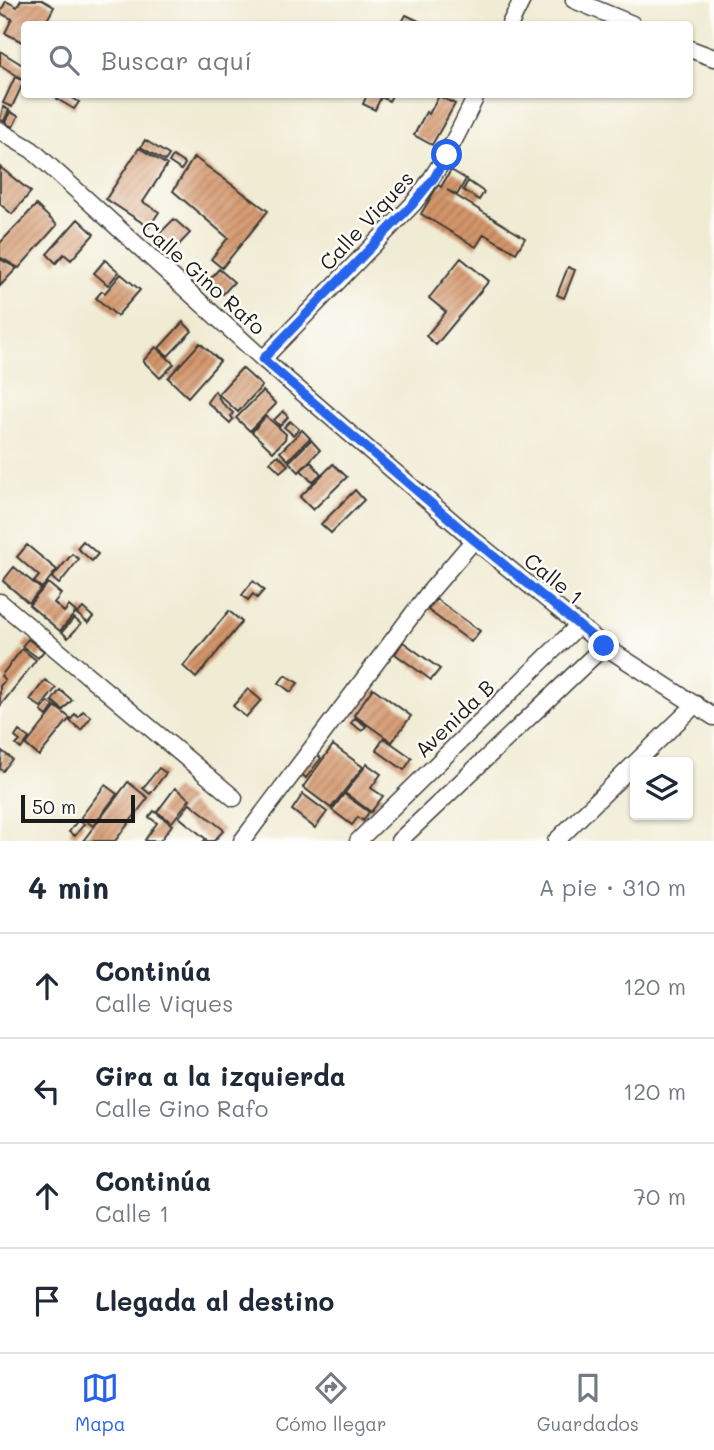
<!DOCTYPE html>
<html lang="es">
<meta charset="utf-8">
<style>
body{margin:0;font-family:Mali,sans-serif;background:#f2f2f3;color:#1f2937}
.controls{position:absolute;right:21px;bottom:21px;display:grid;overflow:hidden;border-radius:7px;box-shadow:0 2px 5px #0004}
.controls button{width:63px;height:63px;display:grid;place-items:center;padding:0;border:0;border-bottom:2px solid #e0e1e3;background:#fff;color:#1f2937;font:35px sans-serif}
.scale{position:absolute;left:21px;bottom:18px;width:114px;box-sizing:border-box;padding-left:7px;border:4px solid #1c1c1c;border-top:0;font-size:19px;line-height:24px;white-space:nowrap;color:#1c1c1c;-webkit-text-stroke:5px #fdfcf7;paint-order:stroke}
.stop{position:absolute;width:21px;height:21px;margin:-16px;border:5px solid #2563eb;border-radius:50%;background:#fff}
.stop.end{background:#2563eb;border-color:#fff;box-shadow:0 2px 7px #0008}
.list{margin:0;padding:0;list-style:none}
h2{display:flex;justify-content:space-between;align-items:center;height:91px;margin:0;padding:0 28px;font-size:30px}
h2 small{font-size:23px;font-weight:400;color:#747a83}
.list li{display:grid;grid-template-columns:46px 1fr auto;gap:21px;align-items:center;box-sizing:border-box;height:105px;padding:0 28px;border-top:2px solid #e0e1e3}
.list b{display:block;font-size:26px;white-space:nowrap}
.list p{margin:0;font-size:23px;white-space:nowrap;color:#747a83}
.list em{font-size:23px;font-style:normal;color:#747a83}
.icon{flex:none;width:38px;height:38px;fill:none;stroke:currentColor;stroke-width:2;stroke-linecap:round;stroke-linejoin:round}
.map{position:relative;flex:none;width:714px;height:841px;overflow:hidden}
.search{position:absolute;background:#fff;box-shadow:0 2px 5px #0004;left:21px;right:21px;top:21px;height:77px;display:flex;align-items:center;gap:18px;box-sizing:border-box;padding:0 24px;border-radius:7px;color:#747a83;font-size:26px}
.sheet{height:511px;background:#fff}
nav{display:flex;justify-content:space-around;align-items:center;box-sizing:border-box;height:98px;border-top:2px solid #e0e1e3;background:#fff;font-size:19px;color:#747a83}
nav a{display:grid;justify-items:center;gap:4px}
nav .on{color:#2563eb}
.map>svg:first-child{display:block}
.building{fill:url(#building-hatch)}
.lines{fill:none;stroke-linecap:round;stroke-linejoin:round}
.minor-casing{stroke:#3c3b37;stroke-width:19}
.minor{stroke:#fff;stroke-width:16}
.route{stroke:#2563eb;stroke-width:9}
.labels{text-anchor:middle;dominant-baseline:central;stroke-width:5;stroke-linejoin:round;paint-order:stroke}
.street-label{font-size:21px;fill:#1c1c1c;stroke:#fdfcf7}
</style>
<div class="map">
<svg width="714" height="841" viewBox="0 0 714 841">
<defs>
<pattern id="building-hatch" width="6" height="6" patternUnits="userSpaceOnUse" patternTransform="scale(1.75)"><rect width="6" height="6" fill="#d4956b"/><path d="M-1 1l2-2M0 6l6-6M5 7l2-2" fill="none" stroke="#ab7957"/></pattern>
</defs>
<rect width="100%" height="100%" fill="#fdfcf7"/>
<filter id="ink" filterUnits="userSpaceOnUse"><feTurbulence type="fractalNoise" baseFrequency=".0143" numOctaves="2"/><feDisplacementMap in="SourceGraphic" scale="14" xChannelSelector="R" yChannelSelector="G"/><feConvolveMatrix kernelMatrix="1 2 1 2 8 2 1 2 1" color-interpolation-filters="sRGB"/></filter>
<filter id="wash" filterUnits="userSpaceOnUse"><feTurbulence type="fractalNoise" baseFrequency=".00686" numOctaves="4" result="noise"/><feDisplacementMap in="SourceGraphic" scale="28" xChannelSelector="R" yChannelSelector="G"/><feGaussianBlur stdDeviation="1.57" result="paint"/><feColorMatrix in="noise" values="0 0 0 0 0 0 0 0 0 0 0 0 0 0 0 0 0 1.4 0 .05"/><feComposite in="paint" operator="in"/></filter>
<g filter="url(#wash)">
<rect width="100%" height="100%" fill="#f0ebd3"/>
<g id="blocks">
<path class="building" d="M21,0H42L54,7L45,24H24V43L5,33L12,19L0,13L6,1L17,7Z
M406,15L425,24H401Z
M0,51L24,66V80L0,65Z
M15,77L24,81L12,107L3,103Z
M60,94H66L79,102L74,109L57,99Z
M360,94H393L389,101L381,97L375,110L363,104L366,97Z
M439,96L455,104L432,145L414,135L426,112L429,114Z
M3,107L9,110L4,121L0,120Z
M10,112L18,116L13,127L5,123Z
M145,140L169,155L165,161L141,147Z
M139,148L167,165L143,202L159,212L149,227L106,199Z
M173,156L185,164L181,170L169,162Z
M194,157L268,211L222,268L211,259L228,238L173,191Z
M0,167L31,192L12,214L0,204Z
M451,170L466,179L457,195L447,190L525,238L516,253L484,234L476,247L421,214L438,185L441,187Z
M468,181L484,192L479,200L463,190Z
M36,205L57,225L19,268L0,257V243Z
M78,219L94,234L71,260L64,254L56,263L47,254Z
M174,219L190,233L172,252L156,237Z
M461,258L489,281L436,345L426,336L446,312L429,298Z
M0,259L17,268L0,286Z
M105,260L119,272L108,285L94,273Z
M568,267L575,270L564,298L557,295Z
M219,269L234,282L223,294L208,281Z
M121,274L140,290L117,316L96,298L102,291L105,293Z
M183,322L192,331L168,356L159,348Z
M200,343L220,361L188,397L168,378Z
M156,347L174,364L160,378L143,361Z
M242,368L262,386L238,412L218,394Z
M215,391L221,402L233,413L231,416L233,419L230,423L207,402Z
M263,391L276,404L250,431L236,418Z
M283,411L288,417L280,426L274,420Z
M266,416L286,434L285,439L273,452L252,432Z
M290,421L299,429L293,435L284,427Z
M302,430L310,438L288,460L280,452Z
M311,440L320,450L299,472L289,462Z
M278,455L288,465L280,472L270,462Z
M311,462L321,474L312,482L301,470Z
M333,464L347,477L313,510L300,497Z
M355,490L364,500L331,533L321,524Z
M83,541L98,554L92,561L77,548Z
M27,545L57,570L42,588L34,582L39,576L17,557Z
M72,554L79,559L59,584L52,578Z
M14,567L41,589L29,603L3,581Z
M253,581L264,590L257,598L253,594L248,600L242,595Z
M48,583L61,594L54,603L64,612L69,606L76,612L60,631L29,605Z
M436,599L480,631L471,642L428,610Z
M83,608L93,617L88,623L77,614Z
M229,611L242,622L196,678L183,666Z
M74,618L81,624L68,638L62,632Z
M28,639L44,651L38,658L22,646Z
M403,642L440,669L431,680L395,654Z
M22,649L36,660L0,706V686L5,680L1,676Z
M285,675L298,683L291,692L279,683Z
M45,680L56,688L41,707L30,700Z
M373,688L411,716L392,742L354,715Z
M248,689L261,700L246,717L233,706Z
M60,690L72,700L63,710L52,701Z
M48,702L54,706L47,716L41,711Z
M56,707L70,718L39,756L26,745Z
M83,711L91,717L81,730L70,721L75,714L78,717Z
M355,718L366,726L362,731L351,723Z
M19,731L29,738L21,749L16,745L20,741L15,737Z
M384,738L412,758L404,770L376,750Z
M333,745L363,767L331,808L303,787Z
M2,751L12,759L3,771L0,769Z
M314,752L321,758L306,778L299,772Z
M367,764L381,774L371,788L383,796L371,812L345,793Z
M159,768L166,773L150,794L143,788Z
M128,782L148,798L115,841H83Z
M105,785L117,794L93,826L81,817Z
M175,788L190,799L172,822L157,812Z
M303,794L327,812L315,828L292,810Z
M344,794L369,812L363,821L358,817L352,825L332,810Z
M190,803L224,830L214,841H204L206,839L179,817Z
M154,811L172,825L160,841H146L145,840L157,823L149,817Z
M78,820L84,824L75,836L69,832Z"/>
</g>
</g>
<g filter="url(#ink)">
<use href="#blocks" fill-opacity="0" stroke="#3c3b37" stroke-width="2"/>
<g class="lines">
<g class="minor-casing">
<path id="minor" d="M574,0L632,24
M510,24L522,0
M690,49L714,58
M0,131L32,150L263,359L474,540L604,646L714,717
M263,359L413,204C440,170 458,134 477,94
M0,602L234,798
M636,762L696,704
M242,841L427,595L474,540
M358,841L579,625
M399,841L604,646
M556,841L635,763"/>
</g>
<use href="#minor" class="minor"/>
</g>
</g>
<g class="lines" filter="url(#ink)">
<path class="route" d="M447,155L434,178L413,204L263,359L474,540L604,646"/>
</g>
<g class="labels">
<g class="street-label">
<text transform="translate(366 220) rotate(-47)">Calle Viques</text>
<text transform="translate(204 277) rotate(42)">Calle Gino Rafo</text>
<text transform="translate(554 578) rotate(39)">Calle 1</text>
<text transform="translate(454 718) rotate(-44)">Avenida B</text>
</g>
</g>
</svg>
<div class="controls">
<button><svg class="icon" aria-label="layers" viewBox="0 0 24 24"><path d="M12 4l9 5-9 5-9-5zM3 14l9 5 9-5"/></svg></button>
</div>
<div class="scale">50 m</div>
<div class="stop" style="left:447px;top:155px"></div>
<div class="stop end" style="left:604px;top:646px"></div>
<div class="search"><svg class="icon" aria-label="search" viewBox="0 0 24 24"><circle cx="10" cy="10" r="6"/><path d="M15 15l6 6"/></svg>Buscar aquí</div>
</div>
<section class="sheet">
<h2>4 min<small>A pie · 310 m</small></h2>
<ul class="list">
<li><svg class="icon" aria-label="ahead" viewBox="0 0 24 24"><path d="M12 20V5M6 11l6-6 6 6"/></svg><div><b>Continúa</b><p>Calle Viques</p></div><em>120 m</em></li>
<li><svg class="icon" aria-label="left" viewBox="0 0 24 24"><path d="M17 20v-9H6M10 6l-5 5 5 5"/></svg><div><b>Gira a la izquierda</b><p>Calle Gino Rafo</p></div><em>120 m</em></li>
<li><svg class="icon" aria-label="ahead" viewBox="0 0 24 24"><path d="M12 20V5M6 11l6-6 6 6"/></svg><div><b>Continúa</b><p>Calle 1</p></div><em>70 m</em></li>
<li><svg class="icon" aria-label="arrive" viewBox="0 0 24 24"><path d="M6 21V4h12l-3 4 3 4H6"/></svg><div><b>Llegada al destino</b></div></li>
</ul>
</section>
<nav>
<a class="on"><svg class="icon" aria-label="map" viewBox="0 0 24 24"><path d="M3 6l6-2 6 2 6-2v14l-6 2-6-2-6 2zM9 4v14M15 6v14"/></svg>Mapa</a>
<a><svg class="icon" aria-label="directions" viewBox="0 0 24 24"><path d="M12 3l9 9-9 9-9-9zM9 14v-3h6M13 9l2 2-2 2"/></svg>Cómo llegar</a>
<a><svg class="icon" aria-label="saved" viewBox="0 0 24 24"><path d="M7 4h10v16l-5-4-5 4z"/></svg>Guardados</a>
</nav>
